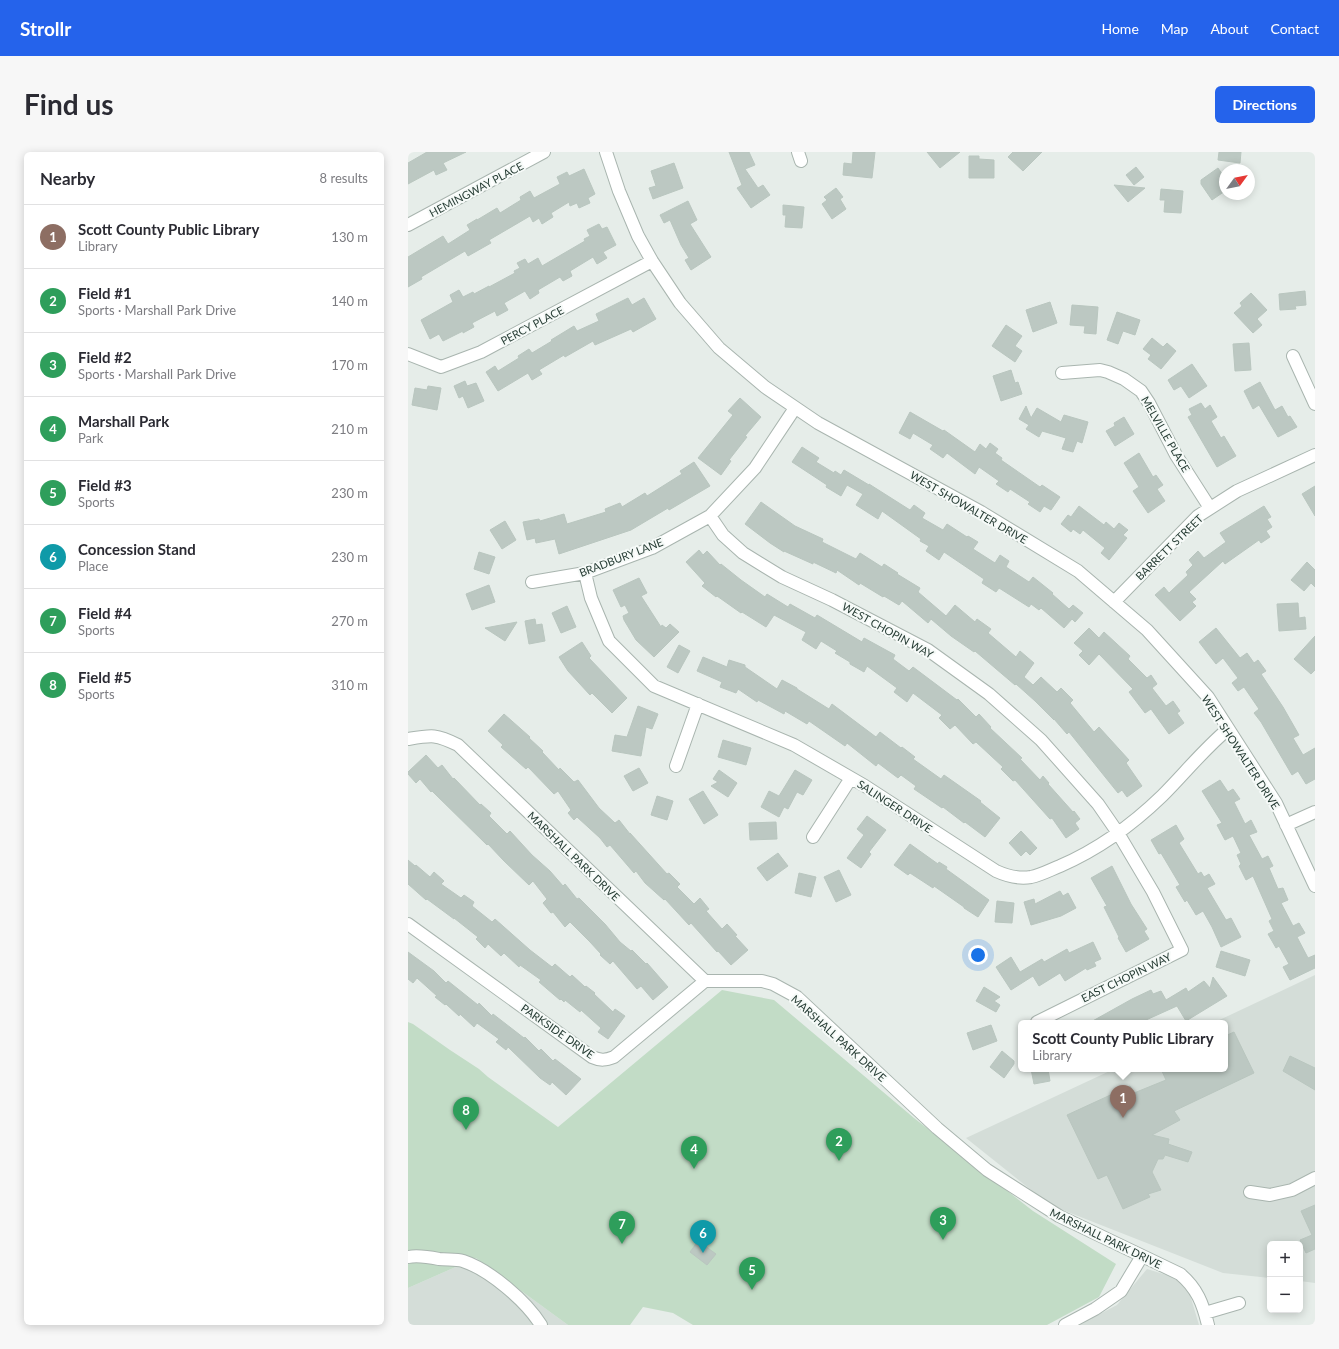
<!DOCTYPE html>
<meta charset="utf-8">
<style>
body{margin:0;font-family:Lato,sans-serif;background:#f7f7f7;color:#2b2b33}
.controls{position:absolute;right:12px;bottom:12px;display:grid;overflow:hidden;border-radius:6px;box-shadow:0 2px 10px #0003}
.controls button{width:36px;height:36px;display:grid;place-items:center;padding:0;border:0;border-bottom:1px solid #e1e1e2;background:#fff;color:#2b2b33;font:20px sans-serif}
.compass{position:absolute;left:811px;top:12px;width:36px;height:36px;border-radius:50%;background:#fff;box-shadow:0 2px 10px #0003;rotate:57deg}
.you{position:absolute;left:570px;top:803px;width:14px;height:14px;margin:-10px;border:3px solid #fff;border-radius:50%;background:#1a73e8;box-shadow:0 0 0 6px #1a73e833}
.badge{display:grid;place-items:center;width:26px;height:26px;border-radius:50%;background:#2563eb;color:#fff;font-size:13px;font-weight:700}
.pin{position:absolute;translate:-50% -33px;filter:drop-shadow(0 1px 2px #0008)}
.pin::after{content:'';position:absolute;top:21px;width:14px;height:12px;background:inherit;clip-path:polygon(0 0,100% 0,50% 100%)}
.popup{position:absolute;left:610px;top:868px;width:210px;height:52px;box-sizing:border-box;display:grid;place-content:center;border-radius:6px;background:#fff;filter:drop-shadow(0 1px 3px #0005);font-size:13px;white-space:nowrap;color:#7c7c81}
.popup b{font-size:15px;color:#2b2b33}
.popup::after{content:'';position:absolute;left:50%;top:100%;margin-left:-8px;border:8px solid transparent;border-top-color:#fff}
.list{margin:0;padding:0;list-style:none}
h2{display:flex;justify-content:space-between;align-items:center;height:52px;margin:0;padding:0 16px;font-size:17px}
h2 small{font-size:13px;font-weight:400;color:#7c7c81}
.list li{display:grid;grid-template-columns:26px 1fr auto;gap:12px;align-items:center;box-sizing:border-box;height:64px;padding:0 16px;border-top:1px solid #e1e1e2}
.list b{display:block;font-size:15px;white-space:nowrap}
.list p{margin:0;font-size:13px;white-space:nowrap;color:#7c7c81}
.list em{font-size:13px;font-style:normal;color:#7c7c81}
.map{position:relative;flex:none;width:907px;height:1173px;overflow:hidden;border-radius:6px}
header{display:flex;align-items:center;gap:24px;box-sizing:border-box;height:56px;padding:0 20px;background:#2563eb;color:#fff}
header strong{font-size:19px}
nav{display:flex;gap:22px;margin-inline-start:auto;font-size:14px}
.intro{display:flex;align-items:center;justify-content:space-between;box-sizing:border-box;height:96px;padding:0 24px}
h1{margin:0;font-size:28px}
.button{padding:10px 18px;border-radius:6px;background:#2563eb;color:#fff;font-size:14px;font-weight:700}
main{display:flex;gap:24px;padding:0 24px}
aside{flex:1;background:#fff;border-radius:6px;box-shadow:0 2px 10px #0003}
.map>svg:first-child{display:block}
.built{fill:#d4ddd8}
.green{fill:#c2dcc6}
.building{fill:#bcc8c2;stroke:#b9c6bf}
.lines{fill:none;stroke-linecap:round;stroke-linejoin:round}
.minor-casing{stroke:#a9b5af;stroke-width:14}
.minor{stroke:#fff;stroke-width:12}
.labels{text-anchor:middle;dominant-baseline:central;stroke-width:4;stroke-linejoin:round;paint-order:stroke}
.street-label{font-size:11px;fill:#273d35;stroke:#f6faf8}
</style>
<header>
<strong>Strollr</strong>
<nav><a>Home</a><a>Map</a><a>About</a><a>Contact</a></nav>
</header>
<div class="intro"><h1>Find us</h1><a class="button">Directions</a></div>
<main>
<aside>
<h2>Nearby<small>8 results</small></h2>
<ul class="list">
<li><span class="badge" style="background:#8d6e63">1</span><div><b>Scott County Public Library</b><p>Library</p></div><em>130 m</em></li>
<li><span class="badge" style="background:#2e9e5b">2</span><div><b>Field #1</b><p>Sports · Marshall Park Drive</p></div><em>140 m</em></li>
<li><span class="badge" style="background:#2e9e5b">3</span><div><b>Field #2</b><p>Sports · Marshall Park Drive</p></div><em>170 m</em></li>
<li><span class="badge" style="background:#2e9e5b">4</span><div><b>Marshall Park</b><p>Park</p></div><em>210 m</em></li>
<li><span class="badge" style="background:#2e9e5b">5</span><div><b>Field #3</b><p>Sports</p></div><em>230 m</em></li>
<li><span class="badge" style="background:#0f9aa8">6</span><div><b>Concession Stand</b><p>Place</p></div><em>230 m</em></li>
<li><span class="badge" style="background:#2e9e5b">7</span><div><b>Field #4</b><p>Sports</p></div><em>270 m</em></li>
<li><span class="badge" style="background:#2e9e5b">8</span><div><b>Field #5</b><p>Sports</p></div><em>310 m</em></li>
</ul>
</aside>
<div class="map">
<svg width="907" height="1173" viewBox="0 0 907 1173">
<rect width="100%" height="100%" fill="#e6ede9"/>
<path class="built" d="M907,823V1131L892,1129V1092H862V1126L815,1121L642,1053L558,986L706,917H817V871H805Z
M68,1106L160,1173H0V1136Z
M739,1117L765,1125L780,1136L791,1173H671L709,1153Z"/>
<path class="green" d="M314,838L366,848L506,966L625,1059L708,1112L691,1145L639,1173H285L265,1161L235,1155L222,1173H160L68,1106L0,1136V870L5,872L42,898L71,917L80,925L150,975Z"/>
<path class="building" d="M19,0H58L35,11L39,18L28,23L26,18L0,32V11Z
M321,0H341L347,13L337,17L350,36L355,33L362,43L343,56L329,36L334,33Z
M445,0H467L464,26L435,23L436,11L444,12Z
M519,0H552L532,16Z
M605,0H634L615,19L600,5Z
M811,0H833L832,11L810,8Z
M561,4H571V7L586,8V26H561Z
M266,11L275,36L245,47L241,36L248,34L243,19Z
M728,15L736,25L726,33L718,23Z
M810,16L817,26V39L804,48L793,32V28Z
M176,17L187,42L180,46L182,51L171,56L169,51L162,54L161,50L143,61L145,65L134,72L131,66L125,70L122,64L81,88L83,91L60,104L57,99L13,125L14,127L0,135V105L35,84L40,92L62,78L59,73L69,67V68L89,56L92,61L113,48L112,45L122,39L126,46L152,32L149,25L159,20L161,24Z
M706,33L737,36L720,50Z
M428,36L435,45L432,47L438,57L424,67L414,52L419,48L416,45Z
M753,37L775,39L773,61L756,60L757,48H752Z
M280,49L289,68L282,72L303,105L283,118L277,108L281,106L273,93L262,68L256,71L252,63Z
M375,53L396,55L394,76L377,75L378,63H375Z
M191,72L194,77L199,75L208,93L195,100L199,106L189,112L185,105L162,119L164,124L155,129L152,125L130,138L131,141L122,147L117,139L96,151L100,158L89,164L87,159L64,171L66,175L55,181V179L35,189L31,182L22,187L13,168L45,150L42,143L51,138L55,145L65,140L66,142L81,134V135L107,121L106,119L112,116L109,111L117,107L120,112L130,106L134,114L177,89L176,87L182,84L179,78Z
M897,139L898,153L887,154L888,157L872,158L871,142Z
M843,141L859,158L849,167L854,173L845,181L826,161L834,154L832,151Z
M220,146L224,153L236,146L248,167L225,180L223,177L187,193L185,189L157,205L156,203L131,218L134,222L124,228L120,221L90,239L78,220L87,214L90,219L111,206L110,204L121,197L124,201L144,189L143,188L166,174L169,179L191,169L188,162Z
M642,150L649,171L625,180L618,158Z
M664,153L690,155L688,182L676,181L677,174L662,173Z
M709,160L732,168L727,183L715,179L710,192L699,188Z
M598,173L614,184L607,194L614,199L607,210L584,194Z
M744,186L755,195L759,191L768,199L753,217L740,207L743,203L735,197Z
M841,191L843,218L827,219L825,192Z
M784,212L799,234L781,246L773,234L766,238L760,228Z
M603,218L607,231L610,230L614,242L593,249L585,224Z
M57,229L59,234L68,231L76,249L60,256L55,244L51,246L46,234Z
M852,230L867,258L874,254L880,265L882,264L889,275L870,285L851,253L845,257L836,239Z
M20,234L33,236L29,258L4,253L7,236L19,238Z
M332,246L353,265L337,284L339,285L321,308L323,309L313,323L290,306L325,263L320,259Z
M793,251L797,257L802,253L809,265L803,269L813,286L816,284L828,304L809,315L780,265L784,263L781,257Z
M618,254L623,266L629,256L653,270L656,263L680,270L674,291L669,289L665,300L654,297L658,286L634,279L631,285L618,277L621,273L611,267Z
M502,260L535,279L536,278L567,300L572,292L578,297L582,291L590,297L587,301L594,306L593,308L632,335L634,333L652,345L643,358L636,354L632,360L620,352L622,350L602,337L600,340L588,332L591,329L571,315L567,322L539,301L535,306L522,297L525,293L505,281L502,287L491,281Z
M716,265L726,282L707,294L698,279L707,274L706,271Z
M394,295L411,306L408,310L426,321L427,319L433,323L436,318L461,333V332L502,358L506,353L517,361L514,366L535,378L539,372L559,385L560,384L570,390L565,397L587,411L592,403L601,409L598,415L621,430L625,425L645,441L644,442L661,457L665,453L675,461L667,470L664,467L656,476L633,456L631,458L623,452L621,455L591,436L588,440L574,431L576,427L536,400L531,408L518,399L521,394L512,389L513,387L474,359L470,367L448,353L455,342L439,333L433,344L418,335L419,333L384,310Z
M731,301L745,325L748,323L755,333L749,337L757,349L740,361L725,339L731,335L716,311Z
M286,310L302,334L261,358L260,356L223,378L151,402L147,387L128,391L127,386L119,388L115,370L131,367L132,369L156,362L159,372L198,360L197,357L212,351L214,355L237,341L239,344L274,322L272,319Z
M907,334V364L894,342Z
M353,350L387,374L415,387L414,390L448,407L452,401L474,415L476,412L490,421L489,422L512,436L510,440L538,464L547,453L567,470L569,467L583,477L580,481L608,505L612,499L626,511L616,525L625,533L633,525L649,540L653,536L665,548L662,551L686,580L691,575L721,608L718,611L734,634L719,645L714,638L710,641L661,580L659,582L646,567V568L627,549L608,532L607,533L567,499L566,500L543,484L523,467L520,471L494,449L491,453L476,444L475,445L452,431L451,433L429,418L428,421L405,410V412L376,399V400L362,391L337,372Z
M671,354L696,373L698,370L706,377L711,371L720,378L715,383L719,386L701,408L693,401L697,396L675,378L672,382L665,377L663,380L653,372L660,363L663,365Z
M856,354L863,365L859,367L864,375L858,379L862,385L853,391L851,388L817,412L815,409L781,440L788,447L784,450L788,454L772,469L747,443L756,435L761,441L780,423L778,420L785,413L781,408L790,399L796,406L818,390L812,381Z
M97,369L108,388L94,397L82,378Z
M291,398L295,403L299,399L312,413L313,412L333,428L357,445L359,442L380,455L382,452L407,466L409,463L454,490L456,486L487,503L485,507L501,519L505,515L549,548L550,547L568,565L571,562L583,575L582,576L614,606L612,607L632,628L635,624L641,631L640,632L665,660L666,659L672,667L667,671L671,677L658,686L644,666L642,667L607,628L605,629L593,617L595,615L568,590L565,592L547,573L542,577L531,566L534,563L505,541L499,550L486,540L489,536L459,514L456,520L442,512V510L427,501L429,499L413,489L408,497L394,488L398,480L366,463L358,475L334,460L333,461L309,444L308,445L294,434L297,431L278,410Z
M71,400L87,405L81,422L66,417Z
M899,410L907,418V435L903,431L896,439L883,428Z
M231,426L239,441L233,444L253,475L254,473L258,476L262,472L271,480L246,505L228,488L216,468L215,464L221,461L217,453L213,455L205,438Z
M81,433L87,450L64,458L58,442Z
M890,451L891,466L897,465L898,477L871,479L869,452Z
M159,454L168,475L153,481L144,461Z
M127,467L128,473L134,472L137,489L121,492L117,469Z
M109,470L97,489L77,476Z
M681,476L691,486L696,480L722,504L720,507L739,526L743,523L749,532L744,536L758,554L765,549L772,559L769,561L776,571L761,582L743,557L737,561L721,540L725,537L691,502L681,513L671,503L675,499L666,491Z
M808,476L832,506L839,501L846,511L850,508L858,519L853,522L875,555L891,583L885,586L895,603L907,596V627L898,632L890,619L884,623L853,570L846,561L851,557L836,535L830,539L824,531L830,526L815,506L808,512L791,490Z
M907,484V518L903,522L886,507Z
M174,490L183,504L181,506L219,546L204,561L184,541L182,543L160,519L151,505Z
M271,493L282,499L270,521L259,515Z
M295,505L319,515L321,508L337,513V515L369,537L374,528L389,536V537L421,557L424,552L468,585L472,580L493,596L494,595L507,605L505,607L533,627L536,623L573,649L572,650L592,666L577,685L557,670L556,671L535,655L534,656L506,637L508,634L493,623L490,626L470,611L468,614L439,591L437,594L401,569L399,572L377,559L376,562L350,548L349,550L330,537L328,541L312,535L314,530L289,519Z
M230,554L250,562L244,577L238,575L233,604L204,599L207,583L219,585Z
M96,562L122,585L121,586L135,599L134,600L151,618L152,616L166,630L170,628L191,656L207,671L211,668L222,682V681L259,722L261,721L272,732L269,735L286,752L292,746L301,757L298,759L314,777L319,772L329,783L327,784L340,798L323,813L310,799L309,800L283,771L281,773L257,747L256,748L237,731L228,719L226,721L202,693L199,695L192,686L169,665L166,668L160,661L163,658L150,639L146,642L120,615L118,617L93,595L95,593L80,579Z
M315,588L343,596L338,613L310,605Z
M18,603L30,616L34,613L45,627L46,626L72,653L73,652L83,661L81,664L99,682L102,679L124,703L142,719L155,734L157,732L169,747L171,746L197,772L212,790L223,799L224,798L238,812L239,811L260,835L245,848L233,834L229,837L205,809L202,812L192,803L193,802L182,790L162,770L157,775L145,760L143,761L135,751L139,747L125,729L121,733L96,709L80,692L79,693L24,639L23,640L12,627L8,631L0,622V620Z
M231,616L240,631L225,639L216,624Z
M311,618L329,631L320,645L303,634L310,630L305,627Z
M387,618L404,628L395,643L389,640L380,657L376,655L371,665L353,655L361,639L371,644Z
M812,628L820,640L825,637L832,647L826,650L837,672L843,668L849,680L841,683L854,707L860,704L865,714L861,716L870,737L875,736L880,748L873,751L885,774L891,771L897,781L889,785L900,806L907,803V816L882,828L875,815L881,812L871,794L868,796L860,782L866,779L861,769L864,767L845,724L838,728L831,714L833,712L829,703L833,701L825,684L817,688L809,673L814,671L794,639Z
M295,639L310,663L296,672L281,647Z
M249,644L265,649L259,668L243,663Z
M459,664L478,678L461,700L463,702L453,716L439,706L456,683L449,677Z
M368,670L369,687L342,688L341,671Z
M768,673L776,687L771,691L790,722L793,720L796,725L801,722L807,732L799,736L818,768L823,766L833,785L813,795L804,775L795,759L788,763L779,748L777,750L768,735L772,733L753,701L751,702L743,688Z
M613,679L629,696L622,703L618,699L613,704L601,691Z
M502,692L530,712L531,710L539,715L538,717L581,748L570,765L556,756V755L526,734L525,736L502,721L500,723L486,713Z
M370,701L380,714L359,729L349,716Z
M0,708L7,714L8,713L22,725L26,720L36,729L33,732L53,746L56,743L66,750L64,754L84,770L87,767L122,798L144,815L147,812L162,825L164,823L177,835L178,834L187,841L186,842L205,860L207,857L217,864L200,887L190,880L193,876L173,858L172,860L157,848L156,850L153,847L152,848L131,830L133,828L112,813L111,815L96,801L93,804L80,792L77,796L68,787L70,785L46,766V767L19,747L18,748L0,732Z
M704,714L723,752L739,777L736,779L741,787L718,800L710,786L711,785L696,755L699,754L683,726Z
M431,718L443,743L428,750L416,725Z
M391,721L408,725L403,745L387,741Z
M652,739L655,744L660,741L668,756L653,764L623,773L616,750L626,747L627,752Z
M589,749L606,751L604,771L587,770Z
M685,790L693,807L686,810L688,814L679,818L678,816L657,829L652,821L631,834L625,824L603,838L588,815L603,805L612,820L634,807L636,810L659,797L661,801Z
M813,799L842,808L837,824L808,815Z
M0,800L26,819L38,831L40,829L70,853L71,851L84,864L85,862L116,886L117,885L131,899L133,897L145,909L147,907L173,927L158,943L144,930L142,933L132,926L100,895L98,898L88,890L91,887L69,871L66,875L52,862L51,864L38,852L37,853L27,845L29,844L9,826L5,831L0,827Z
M805,825L819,844L778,869L769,854L738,868L739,871H681L724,847L743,838L745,842L753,839L758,848L778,836L780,840L796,829L802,836Z
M576,835L592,845L586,849L592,853L588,860L568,849Z
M583,873L589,889L565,898L559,881Z
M826,880L846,921L766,959L772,968L744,983L761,987L760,992L784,1000L780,1010L757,1003L755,1007H750L744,1020L753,1038L740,1042L742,1045L715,1057L699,1023L690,1027L659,963L722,934L726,941L758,928L753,917H817V884Z
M594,899L606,909V912L596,926L582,915Z
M882,904L907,916V938L875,919Z
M623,917H640L642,929L626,932Z
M907,1053V1097L898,1101L892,1088L904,1083L893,1059Z
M290,1089L308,1102L299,1113L282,1100Z"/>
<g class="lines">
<g class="minor-casing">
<path id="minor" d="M198,0L211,39L230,84L244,109L272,151L311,196L357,235L410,271L573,360L670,419L739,478L800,545L868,651L907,734
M390,0L393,9
M0,73L136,0
M0,202L33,215L73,200L244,109
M885,204L907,252
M654,221L692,218L700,220L716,227L733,239L741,251L768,303L802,356
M302,364L315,383L335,401L374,425L424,448L520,498L581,542L633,588L690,652L710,681L745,740L774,798L629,870
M177,421L183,446L201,489L246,534L386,593L457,634L588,719C599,724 611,727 623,725C633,723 642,718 652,714C689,698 724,673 754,644C776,622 796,597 820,577
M124,430L177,421L244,396L302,364L347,316L387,256
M706,450L790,364L829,339L907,303
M0,587C24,583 28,582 50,593L297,829H354L365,832L389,845L529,976L579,1018L651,1064L772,1122C789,1136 795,1152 800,1173
M268,614L290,552
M878,673L907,660
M405,685L443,626
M0,772L184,905C193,909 198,908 206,905L297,829
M842,1040L862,1043L884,1038L907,1026
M0,1105C10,1103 21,1105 31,1107C39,1108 48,1107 55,1109C82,1118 118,1149 133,1173
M797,1161L831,1151
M657,1173L687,1157L713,1139L734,1104"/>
</g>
<use href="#minor" class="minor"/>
</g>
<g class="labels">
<g class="street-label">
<text transform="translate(68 37) rotate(-28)">HEMINGWAY PLACE</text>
<text transform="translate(124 173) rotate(-28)">PERCY PLACE</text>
<text transform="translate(758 282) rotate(60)">MELVILLE PLACE</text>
<text transform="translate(561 355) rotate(30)">WEST SHOWALTER DRIVE</text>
<text transform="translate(761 395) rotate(-44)">BARRETT STREET</text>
<text transform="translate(213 405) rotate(-21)">BRADBURY LANE</text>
<text transform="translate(480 478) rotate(29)">WEST CHOPIN WAY</text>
<text transform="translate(833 600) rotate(57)">WEST SHOWALTER DRIVE</text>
<text transform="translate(487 654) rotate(33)">SALINGER DRIVE</text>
<text transform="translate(166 704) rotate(44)">MARSHALL PARK DRIVE</text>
<text transform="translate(718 825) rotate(-26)">EAST CHOPIN WAY</text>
<text transform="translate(150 879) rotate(35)">PARKSIDE DRIVE</text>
<text transform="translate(431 886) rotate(42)">MARSHALL PARK DRIVE</text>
<text transform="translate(698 1086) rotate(26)">MARSHALL PARK DRIVE</text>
</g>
</g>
</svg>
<div class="controls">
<button>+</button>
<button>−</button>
</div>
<svg class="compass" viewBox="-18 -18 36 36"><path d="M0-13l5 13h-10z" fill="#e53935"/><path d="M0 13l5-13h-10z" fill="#7c7c81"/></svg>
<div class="you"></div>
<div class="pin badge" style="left:715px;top:966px;background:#8d6e63">1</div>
<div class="popup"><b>Scott County Public Library</b>Library</div>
<div class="pin badge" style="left:431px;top:1009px;background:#2e9e5b">2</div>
<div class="pin badge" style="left:535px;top:1088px;background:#2e9e5b">3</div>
<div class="pin badge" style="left:286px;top:1017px;background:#2e9e5b">4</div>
<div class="pin badge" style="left:344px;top:1138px;background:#2e9e5b">5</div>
<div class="pin badge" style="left:295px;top:1101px;background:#0f9aa8">6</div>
<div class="pin badge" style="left:214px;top:1092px;background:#2e9e5b">7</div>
<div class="pin badge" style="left:58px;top:978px;background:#2e9e5b">8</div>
</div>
</main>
